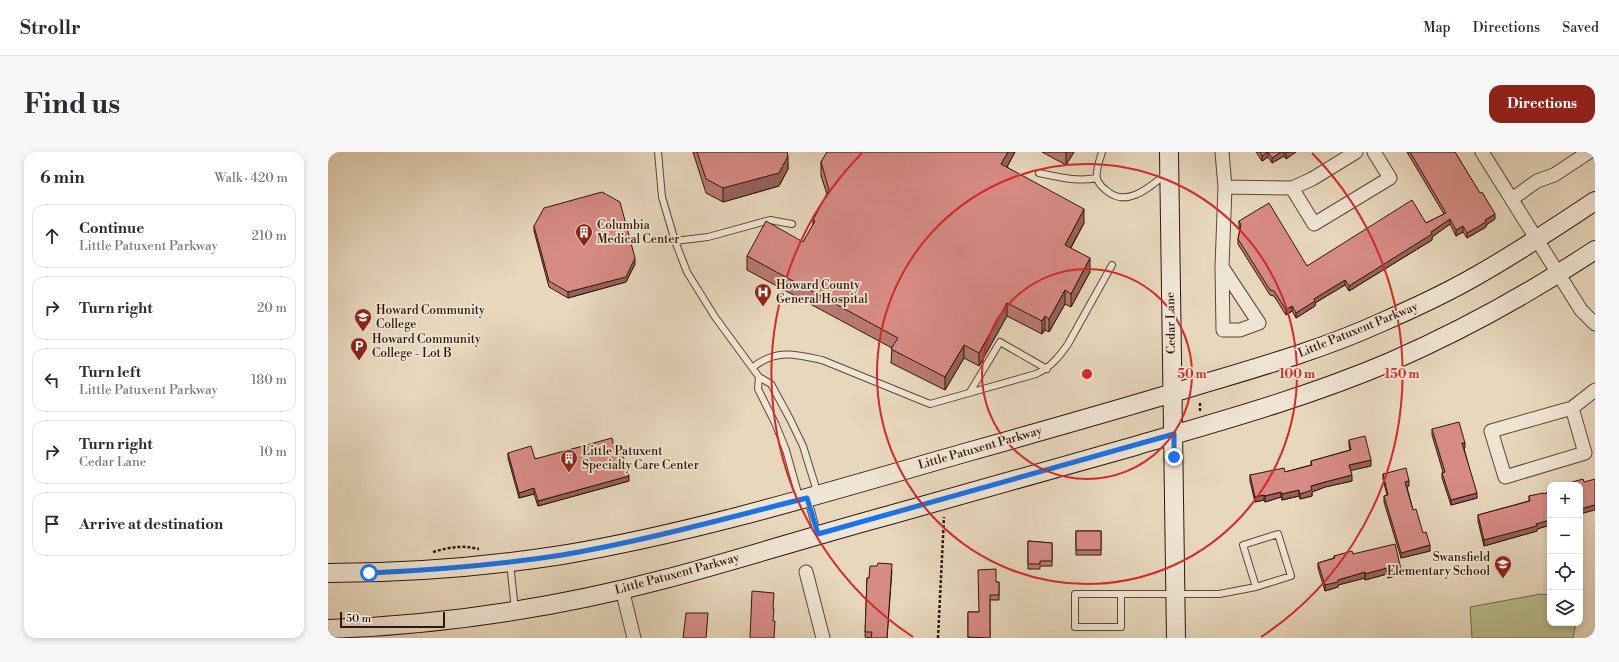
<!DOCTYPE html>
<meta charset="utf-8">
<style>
body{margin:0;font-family:"Libre Bodoni",serif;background:#f7f7f7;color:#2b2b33}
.controls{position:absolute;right:12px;bottom:12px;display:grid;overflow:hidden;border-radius:8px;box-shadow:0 2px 6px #0003}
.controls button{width:36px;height:36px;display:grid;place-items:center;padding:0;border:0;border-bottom:1px solid #e1e1e2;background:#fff;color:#2b2b33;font:20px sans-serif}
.scale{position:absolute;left:12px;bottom:10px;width:105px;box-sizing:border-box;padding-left:4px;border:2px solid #321408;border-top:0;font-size:11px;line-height:14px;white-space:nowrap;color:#321408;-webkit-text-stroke:3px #efe5d3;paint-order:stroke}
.stop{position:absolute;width:12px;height:12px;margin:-9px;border:3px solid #1a73e8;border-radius:50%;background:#fff}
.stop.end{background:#1a73e8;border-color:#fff;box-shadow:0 1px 4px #0008}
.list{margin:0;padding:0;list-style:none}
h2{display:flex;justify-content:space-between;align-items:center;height:52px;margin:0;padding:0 16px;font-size:17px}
h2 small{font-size:13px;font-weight:400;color:#7c7c81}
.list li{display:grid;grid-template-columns:26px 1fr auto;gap:12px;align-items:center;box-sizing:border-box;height:64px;margin:0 8px 8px;padding:0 8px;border:1px solid #e1e1e2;border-radius:12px}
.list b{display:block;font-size:15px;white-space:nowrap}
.list p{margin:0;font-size:13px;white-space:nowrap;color:#7c7c81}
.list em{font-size:13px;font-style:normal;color:#7c7c81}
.icon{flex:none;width:22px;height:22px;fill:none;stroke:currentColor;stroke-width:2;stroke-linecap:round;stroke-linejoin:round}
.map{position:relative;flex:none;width:1267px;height:486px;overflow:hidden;border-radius:12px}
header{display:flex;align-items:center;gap:24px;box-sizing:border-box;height:56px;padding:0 20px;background:#fff;border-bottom:1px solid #e1e1e2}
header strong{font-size:19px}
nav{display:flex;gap:22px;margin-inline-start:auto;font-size:14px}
.intro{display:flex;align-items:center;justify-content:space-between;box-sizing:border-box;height:96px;padding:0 24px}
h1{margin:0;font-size:28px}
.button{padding:10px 18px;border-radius:12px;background:#8f2418;color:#fff;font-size:14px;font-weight:700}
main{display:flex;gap:24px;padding:0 24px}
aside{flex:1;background:#fff;border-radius:12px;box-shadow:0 2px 6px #0003}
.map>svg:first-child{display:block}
.green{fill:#babd8d;stroke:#76684a}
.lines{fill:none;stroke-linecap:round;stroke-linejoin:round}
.lane-casing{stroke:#5f4535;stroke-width:8}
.street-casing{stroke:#5f4535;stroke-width:15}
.secondary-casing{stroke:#321408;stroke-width:20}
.path{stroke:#321408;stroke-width:2.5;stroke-dasharray:3 2;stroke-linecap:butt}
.lane{stroke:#efe5d3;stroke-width:6}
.street{stroke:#efe5d3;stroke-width:13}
.secondary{stroke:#efe5d3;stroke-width:18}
.wall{fill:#b87872;stroke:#321408}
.shaded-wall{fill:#96615c;stroke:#321408}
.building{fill:#d68b84;stroke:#321408}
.route{stroke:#1a73e8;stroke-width:5}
.ring{fill:none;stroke:#d62828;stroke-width:2}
.labels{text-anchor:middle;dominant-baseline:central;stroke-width:3.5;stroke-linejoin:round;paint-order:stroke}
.poi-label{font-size:12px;fill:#321408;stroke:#efe5d3;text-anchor:start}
.street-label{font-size:12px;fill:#321408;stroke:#efe5d3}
.centre{fill:#d62828;stroke:#efe5d3;stroke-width:2}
.ring-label{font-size:12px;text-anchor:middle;font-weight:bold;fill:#d62828;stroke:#efe5d3;stroke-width:3.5;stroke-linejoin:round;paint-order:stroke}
</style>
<header>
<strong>Strollr</strong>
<nav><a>Map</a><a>Directions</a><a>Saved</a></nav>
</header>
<div class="intro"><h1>Find us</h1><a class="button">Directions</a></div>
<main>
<aside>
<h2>6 min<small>Walk · 420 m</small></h2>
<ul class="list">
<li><svg class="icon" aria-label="ahead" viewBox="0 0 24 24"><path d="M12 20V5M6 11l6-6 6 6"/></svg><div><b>Continue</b><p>Little Patuxent Parkway</p></div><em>210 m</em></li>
<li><svg class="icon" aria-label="right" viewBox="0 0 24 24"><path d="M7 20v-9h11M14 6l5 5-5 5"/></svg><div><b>Turn right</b></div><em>20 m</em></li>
<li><svg class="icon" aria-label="left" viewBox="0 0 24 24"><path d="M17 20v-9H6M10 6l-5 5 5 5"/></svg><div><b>Turn left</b><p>Little Patuxent Parkway</p></div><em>180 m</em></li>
<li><svg class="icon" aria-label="right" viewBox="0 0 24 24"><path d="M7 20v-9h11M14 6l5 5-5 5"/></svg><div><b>Turn right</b><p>Cedar Lane</p></div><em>10 m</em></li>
<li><svg class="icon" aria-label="arrive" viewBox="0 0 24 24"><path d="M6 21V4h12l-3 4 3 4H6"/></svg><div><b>Arrive at destination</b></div></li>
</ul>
</aside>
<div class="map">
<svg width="1267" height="486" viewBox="0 0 1267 486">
<rect width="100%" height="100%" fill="#e7d7bc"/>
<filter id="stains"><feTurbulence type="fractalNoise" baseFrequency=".005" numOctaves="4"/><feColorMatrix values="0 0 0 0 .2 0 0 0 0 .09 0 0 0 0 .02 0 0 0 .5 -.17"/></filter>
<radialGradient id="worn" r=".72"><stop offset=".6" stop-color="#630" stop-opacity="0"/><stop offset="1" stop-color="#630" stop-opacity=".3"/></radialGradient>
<path class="green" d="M1213,442L1222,443V471H1248L1245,486H1144L1142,455Z"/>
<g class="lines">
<g class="lane-casing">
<path id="lane" d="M330,0L334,45L347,89L359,120L387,165L431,225L443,232L462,267L475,294L488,336L484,340
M774,0C772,7 767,20 769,27C771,32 775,36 779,39C799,56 822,35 838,22
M711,21C731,25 748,30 769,26
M347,89L380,85L442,68L464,72
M425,215C449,197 467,202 494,208L602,252L708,222C723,215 731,205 740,192L784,113
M431,225L430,237L447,271L458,298L470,341L474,343
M642,240L672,190L719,217
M480,347L489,381
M182,411L187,458
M793,442H747V475H793V442H891L928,435L963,424L950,382L915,393L928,435"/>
</g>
<g class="street-casing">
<path id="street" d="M894,0L897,35L894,115L895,178H912L931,171L894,115
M1154,0L1253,158L1267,172
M897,35L964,36L984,27L1028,0
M964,36L986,72L1062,26L1046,0
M1184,47L1209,29L1226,23L1261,0
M1244,256L1257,301L1177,325L1163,279L1244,256L1267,238
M478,420L495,486
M294,437L306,486"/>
</g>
<g class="secondary-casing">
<path id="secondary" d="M841,0L848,486
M0,421C78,421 156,415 234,403C370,380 503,339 636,301C718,278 800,255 881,230C938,213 997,196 1052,171C1084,157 1117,142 1148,124C1189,101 1228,75 1267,49
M0,477C114,473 227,456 337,427C413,407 487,383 562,363C644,340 726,317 807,294C893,269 980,245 1062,210C1133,179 1202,141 1267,98"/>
</g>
<path class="path" d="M872,259V249
M105,400C122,395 135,393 151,397
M610,486L616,365"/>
<use href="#lane" class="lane"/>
<use href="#street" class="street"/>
<use href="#secondary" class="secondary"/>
</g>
<path class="wall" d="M365,0H459L460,17L451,34L395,50L378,41Z
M499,0H687L679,15L756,71L743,96L762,120L743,155L737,152L721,180L717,178L714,182L679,164L651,214L636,206L617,238L563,211L564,196L419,118V104L475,90L485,73V68L499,42L493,24V10Z
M714,0H746L738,13Z
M928,0H968L958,7L956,4L944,11L940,5L934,9Z
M1079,0H1127L1167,67L1158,73V75L1139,86L1135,80L1128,84L1122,72L1104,85V88L1021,139L1017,133L987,151V154L968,166L964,159L958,163L946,144L942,143L910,92V87L912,77L911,75V69L979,114L1098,71L1116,62Z
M206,74L307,112L298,130L240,146L221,135L206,79Z
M1104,277L1137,296H1136L1149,346L1123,353L1114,326V321L1115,320L1104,283Z
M1021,288L1043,314L1022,318L1024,329L997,335L984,340V344L972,347L971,344L954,348L953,345L937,350L936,348L927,350L922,329V323L957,320L983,313V309L1022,298L1021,294Z
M286,295L301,329L210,354L206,342L191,346L180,306V301L207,307Z
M1055,322L1081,334L1079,335L1085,358L1102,399L1073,406L1056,350V344L1059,343L1055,327Z
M1222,340V373L1209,377V379L1156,394L1150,369V363L1201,349V344L1215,342Z
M748,379H773V403H748Z
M700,389L724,391V414H712V417H700Z
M1025,402L1073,422L1060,426L1059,422L1037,428V426L1010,433V435L997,439L990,416V411L1006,406V404Z
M564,418L559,486H543L537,485L539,426H541Z
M668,430H671V448H662V486H640V460H651Z"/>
<path class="shaded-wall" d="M680,0H687L673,26V12Z
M738,0H746L738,13Z
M940,0V5L934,9V4Z
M953,0H956V4L944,11V6Z
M959,0H968L958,7V1Z
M460,4V17L451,34L395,50V36Z
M756,57V71L737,106V93Z
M1167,62V67L1158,73V75L1139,86V81L1157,68Z
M1122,67V72L1104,85V88L1021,139V134L1103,80Z
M1135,74V80L1128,84V78Z
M307,106V112L298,130L240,146V140Z
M762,106V120L743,155V142Z
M1017,128V133L987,151V154L968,166V161L986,147Z
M737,138V152L721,180V167Z
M679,151V164L651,214V201Z
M964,154V159L958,163V158Z
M717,164V178L714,182V169Z
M636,193V206L617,238V225Z
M1134,291H1137V296L1134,297Z
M1043,308V314L1021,319V313Z
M1024,323V329L997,335L984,340V344L972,347V342L983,334L997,330Z
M301,324V329L210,354V349Z
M1081,329V334L1077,335V330Z
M206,336V342L191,346V341Z
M971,338V344L954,348V342Z
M953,340V345L937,350V344Z
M1149,341V346L1123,353V348Z
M936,343V348L927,350V345Z
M1267,353V358L1252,362V357Z
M1222,366V373L1209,377V379L1156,394V388L1208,372Z
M1102,393V399L1073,406V401Z
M1059,416V422L1037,428V422Z
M1073,417V422L1060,426V420Z
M1037,420V426L1010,433V435L997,439V433L1010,428Z"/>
<path class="building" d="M369,0H459L460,4L451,21L395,36L378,27Z
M499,0H680L673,12L756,57L737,93L762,106L743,142L737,138L721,167L717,164L714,169L679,151L651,201L636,193L617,225L563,197L570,186L419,104L438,69L475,90L487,69L485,68L501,38L493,10Z
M932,0H940L934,4Z
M940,0H953L944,6Z
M1082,0H1127L1152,41L1154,40L1167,62L1157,68L1158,70L1139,81L1135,74L1128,78L1122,67L1103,80L1104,82L1021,134L1017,128L986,147L987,149L968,161L964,154L958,158L946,139L942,138L910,87L913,73L911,69L941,51L979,114L1084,48L1098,71L1118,61Z
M274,40L292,50L307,106L298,125L240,140L221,129L206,74L216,56Z
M1131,270L1137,291H1134L1149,341L1123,348L1114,321L1117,320L1104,277Z
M1037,284L1043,308L1021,313L1024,323L997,330L983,334L984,338L972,342L971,338L954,342L953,340L937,344L936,343L927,345L922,323L956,316L957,320L984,313L983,309L1023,298L1021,288Z
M284,286L286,295L292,293L301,324L210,349L206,336L191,341L180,301L203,294L207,307Z
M1078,316L1081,329L1077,330L1085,358L1088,357L1095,381L1098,380L1102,393L1073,401L1056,344L1060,343L1055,322Z
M1255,327L1256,330L1267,327V353L1252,357V333H1241V331Z
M1222,340V368L1208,372L1209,374L1156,388L1150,363L1202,349L1201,344L1215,341V342Z
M748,379H773V398H748Z
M700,389L724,391V409H712V412H700Z
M1067,392L1073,417L1060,420L1059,416L1037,422V420L1010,428V430L997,433L990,411L1007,406L1006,404L1024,399L1025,402Z
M550,411L564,412L559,486H543L544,480H537L539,426H541L542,414H549Z
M668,417V430H671V443H662V486L640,485V460H651L650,418Z
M424,439L446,441L445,457H446L445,469H447L446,486H422Z
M358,461H380L378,486H355Z"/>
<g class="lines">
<path class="route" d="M41,421C105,418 170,413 234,403C317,389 398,366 479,346L490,382L846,282V305"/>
</g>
<g class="ring">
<circle cx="759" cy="222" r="105"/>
<circle cx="759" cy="222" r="210"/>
<path d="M585 485A315 315 0 0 1 534 1M984 1A315 315 0 0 1 933 485"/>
</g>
<defs>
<g id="building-pin" transform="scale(0.9)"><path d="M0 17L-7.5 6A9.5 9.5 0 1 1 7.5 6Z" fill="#8f2418" stroke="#efe5d3"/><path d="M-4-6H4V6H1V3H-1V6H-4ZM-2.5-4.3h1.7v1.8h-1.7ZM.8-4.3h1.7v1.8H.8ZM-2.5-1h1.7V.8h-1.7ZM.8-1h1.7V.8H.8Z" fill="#fff"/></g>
<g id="hospital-pin" transform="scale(0.9)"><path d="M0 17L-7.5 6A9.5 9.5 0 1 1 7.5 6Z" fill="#8f2418" stroke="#efe5d3"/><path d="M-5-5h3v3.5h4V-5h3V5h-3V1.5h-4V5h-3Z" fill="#fff"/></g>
<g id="university-pin" transform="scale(0.9)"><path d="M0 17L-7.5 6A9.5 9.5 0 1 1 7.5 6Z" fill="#8f2418" stroke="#efe5d3"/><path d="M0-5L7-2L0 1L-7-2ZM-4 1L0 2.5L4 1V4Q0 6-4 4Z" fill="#fff"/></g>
<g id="parking-pin" transform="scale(0.9)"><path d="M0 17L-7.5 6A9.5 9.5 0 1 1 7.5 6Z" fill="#8f2418" stroke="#efe5d3"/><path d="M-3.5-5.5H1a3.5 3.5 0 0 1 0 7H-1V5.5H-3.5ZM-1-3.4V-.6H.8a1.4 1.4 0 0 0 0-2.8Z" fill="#fff"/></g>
<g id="school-pin" transform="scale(0.9)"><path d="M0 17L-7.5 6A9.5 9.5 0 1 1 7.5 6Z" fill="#8f2418" stroke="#efe5d3"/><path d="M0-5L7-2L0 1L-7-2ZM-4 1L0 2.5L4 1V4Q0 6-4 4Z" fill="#fff"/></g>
</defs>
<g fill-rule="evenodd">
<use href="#building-pin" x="256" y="80"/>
<use href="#hospital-pin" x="435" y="140"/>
<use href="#university-pin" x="35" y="165"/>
<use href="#parking-pin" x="31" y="194"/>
<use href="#building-pin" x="241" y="306"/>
<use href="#school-pin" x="1175" y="412"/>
</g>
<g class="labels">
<g class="poi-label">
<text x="269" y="73">Columbia<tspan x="269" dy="14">Medical Center</tspan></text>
<text x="448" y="133">Howard County<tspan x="448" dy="14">General Hospital</tspan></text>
<text x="48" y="158">Howard Community<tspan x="48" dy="14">College</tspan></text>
<text x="44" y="187">Howard Community<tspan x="44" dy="14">College - Lot B</tspan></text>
<text x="254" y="299">Little Patuxent<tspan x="254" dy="14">Specialty Care Center</tspan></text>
<text x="1162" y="405" text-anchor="end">Swansfield<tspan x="1162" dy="14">Elementary School</tspan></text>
</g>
<g class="street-label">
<text transform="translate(843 171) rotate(-91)">Cedar Lane</text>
<text transform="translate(1030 178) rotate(-22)">Little Patuxent Parkway</text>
<text transform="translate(652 296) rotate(-16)">Little Patuxent Parkway</text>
<text transform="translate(349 422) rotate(-15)">Little Patuxent Parkway</text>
</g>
</g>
<circle cx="759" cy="222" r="6" class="centre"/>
<g class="ring-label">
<text x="864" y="226">50 m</text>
<text x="969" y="226">100 m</text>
<text x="1074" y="226">150 m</text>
</g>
<rect width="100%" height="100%" filter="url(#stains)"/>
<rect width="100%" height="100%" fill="url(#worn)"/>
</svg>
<div class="controls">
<button>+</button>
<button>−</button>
<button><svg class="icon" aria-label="locate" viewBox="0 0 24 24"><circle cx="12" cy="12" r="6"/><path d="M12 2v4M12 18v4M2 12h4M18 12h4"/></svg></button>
<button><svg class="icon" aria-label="layers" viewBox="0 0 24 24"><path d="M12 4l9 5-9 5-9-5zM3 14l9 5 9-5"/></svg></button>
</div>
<div class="scale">50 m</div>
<div class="stop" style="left:41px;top:421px"></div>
<div class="stop end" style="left:846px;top:305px"></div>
</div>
</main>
